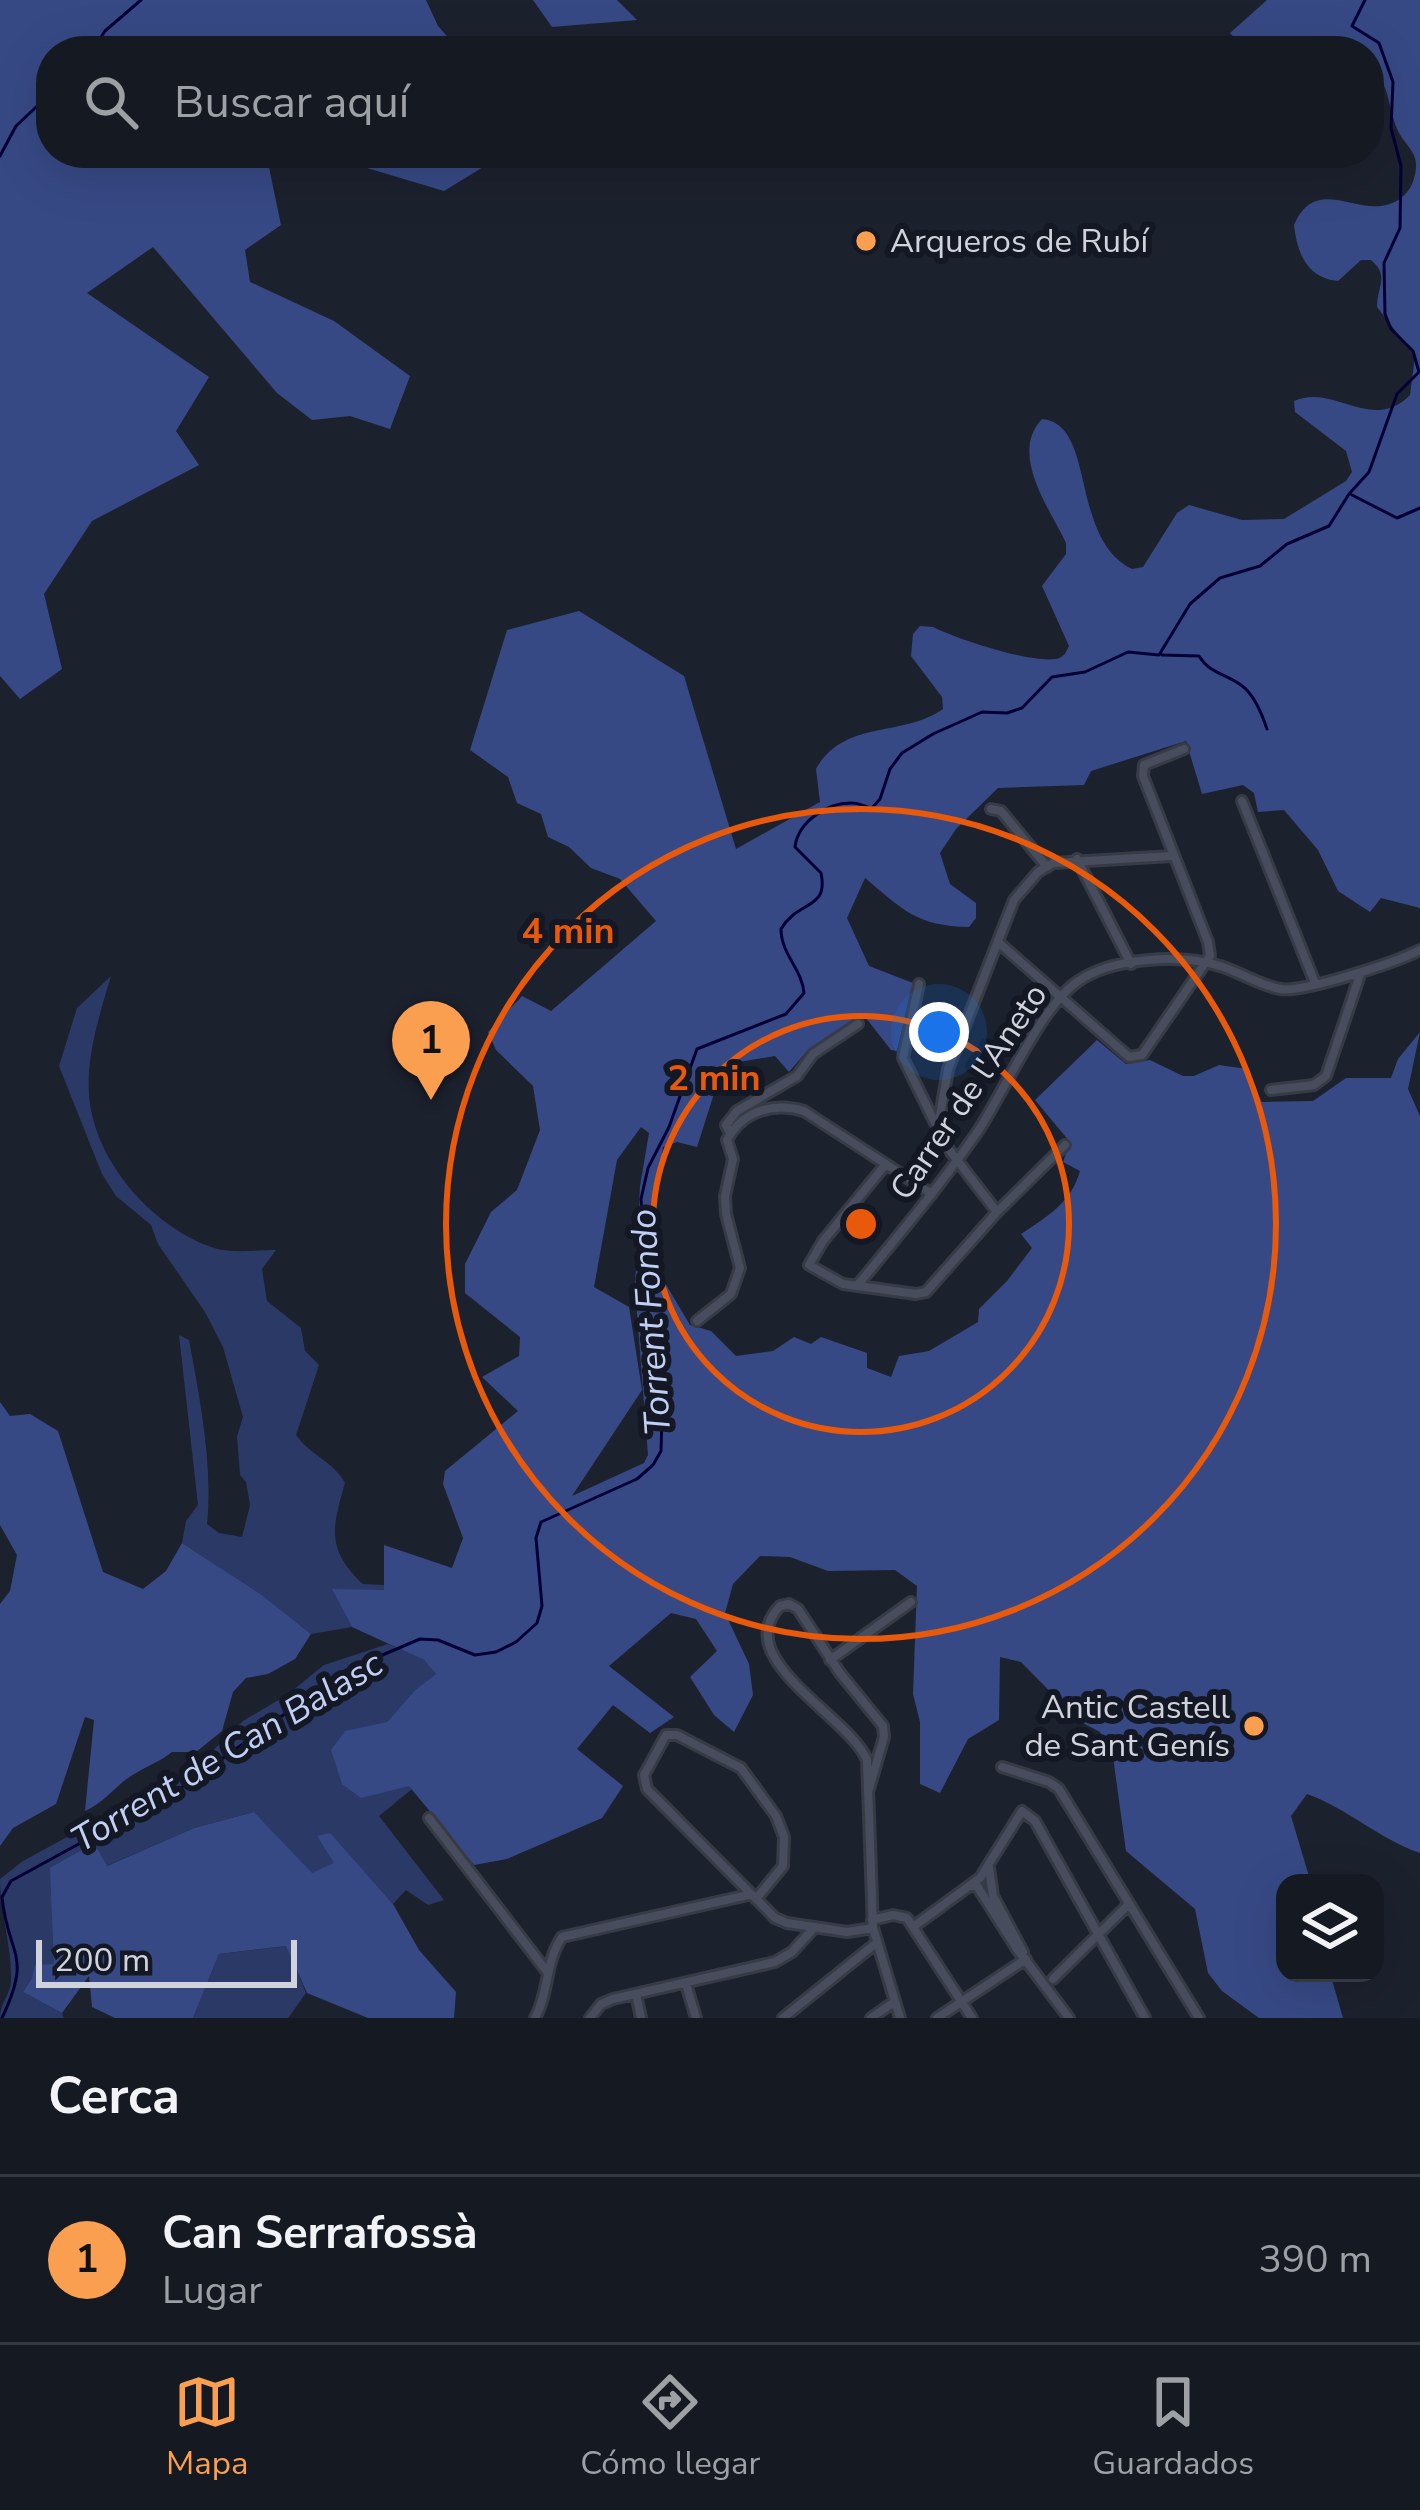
<!DOCTYPE html>
<html lang="es">
<meta charset="utf-8">
<style>
body{margin:0;font-family:"Nunito Sans",sans-serif;background:#22262f;color:#f1f3f6}
.controls{position:absolute;right:36px;bottom:36px;display:grid;overflow:hidden;border-radius:24px;box-shadow:0 12px 48px #0002}
.controls button{width:108px;height:108px;display:grid;place-items:center;padding:0;border:0;border-bottom:3px solid #343840;background:#151922;color:#f1f3f6;font:60px sans-serif}
.scale{position:absolute;left:36px;bottom:30px;width:261px;box-sizing:border-box;padding-left:12px;border:6px solid #d0d3dc;border-top:0;font-size:33px;line-height:42px;white-space:nowrap;color:#d0d3dc;-webkit-text-stroke:9px #131824;paint-order:stroke}
.you{position:absolute;left:939px;top:1032px;width:42px;height:42px;margin:-30px;border:9px solid #fff;border-radius:50%;background:#1a73e8;box-shadow:0 0 0 18px #1a73e833}
.badge{display:grid;place-items:center;width:78px;height:78px;border-radius:50%;background:#fa9f4f;color:#111;font-size:39px;font-weight:700}
.pin{position:absolute;translate:-50% -99px;filter:drop-shadow(0 3px 6px #0008)}
.pin::after{content:'';position:absolute;top:63px;width:42px;height:36px;background:inherit;clip-path:polygon(0 0,100% 0,50% 100%)}
.list{margin:0;padding:0;list-style:none}
h2{display:flex;justify-content:space-between;align-items:center;height:156px;margin:0;padding:0 48px;font-size:51px}
h2 small{font-size:39px;font-weight:400;color:#9da0a5}
.list li{display:grid;grid-template-columns:78px 1fr auto;gap:36px;align-items:center;box-sizing:border-box;height:168px;padding:0 48px;border-top:3px solid #343840}
.list b{display:block;font-size:45px;white-space:nowrap}
.list p{margin:0;font-size:39px;white-space:nowrap;color:#9da0a5}
.list em{font-size:39px;font-style:normal;color:#9da0a5}
.icon{flex:none;width:66px;height:66px;fill:none;stroke:currentColor;stroke-width:2;stroke-linecap:round;stroke-linejoin:round}
.map{position:relative;flex:none;width:1420px;height:2018px;overflow:hidden}
.search{position:absolute;background:#151922;box-shadow:0 12px 48px #0002;left:36px;right:36px;top:36px;height:132px;display:flex;align-items:center;gap:30px;box-sizing:border-box;padding:0 42px;border-radius:48px;color:#9da0a5;font-size:45px}
.sheet{height:324px;background:#151922}
nav{display:flex;justify-content:space-around;align-items:center;box-sizing:border-box;height:168px;border-top:3px solid #343840;background:#151922;font-size:33px;color:#9da0a5}
nav a{display:grid;justify-items:center;gap:6px}
nav .on{color:#fa9f4f}
.map>svg:first-child{display:block}
.green{fill:#2b3966}
.forest{fill:#374985;fill-rule:evenodd}
.lines{fill:none;stroke-linecap:round;stroke-linejoin:round}
.stream{stroke:#030037;stroke-width:3}
.minor-casing{stroke:#373b46;stroke-width:14}
.minor{stroke:#474d5c;stroke-width:8}
.ring{fill:none;stroke:#e8590c;stroke-width:6}
.poi-dot{fill:#fa9f4f;stroke:#131824;stroke-width:4.5}
.labels{text-anchor:middle;dominant-baseline:central;stroke-width:12;stroke-linejoin:round;paint-order:stroke}
.poi-label{font-size:33px;fill:#d0d3dc;stroke:#131824;text-anchor:start}
.street-label{font-size:33px;fill:#d0d3dc;stroke:#131824}
.water-label{font-size:36px;font-style:italic;fill:#c2cff4;stroke:#131824}
.centre{fill:#e8590c;stroke:#131824;stroke-width:6}
.ring-label{font-size:36px;text-anchor:middle;font-weight:bold;fill:#e8590c;stroke:#131824;stroke-width:12;stroke-linejoin:round;paint-order:stroke}
</style>
<div class="map">
<svg width="1420" height="2018" viewBox="0 0 1420 2018">
<rect width="100%" height="100%" fill="#1c212e"/>
<path class="green" d="M111,976C100,1013 86,1056 89,1095C94,1160 150,1225 211,1247C229,1254 257,1250 276,1250L262,1269L267,1301L301,1328L305,1351L319,1365L296,1435C310,1455 334,1462 345,1483C332,1528 326,1549 363,1584L384,1585V1590H333L352,1627L311,1634L262,1595L182,1543L186,1521L198,1505L179,1335L189,1340C200,1400 213,1464 207,1524L219,1533L242,1537L250,1505L246,1482L240,1475L237,1436L243,1417L223,1347L205,1312L158,1244L151,1225L116,1196L102,1174L59,1066L77,1008Z
M388,1644L424,1660L437,1674L415,1690L387,1722L412,1789L379,1816L444,1900L428,1905L406,1890L393,1904L329,1833L335,1863L312,1874L254,1812L194,1828L106,1866L94,1844L55,1965L32,1978L23,1992L62,2013L64,2018H0C0,2003 11,1994 11,1980C12,1947 0,1913 0,1879L23,1861L196,1767L243,1721L287,1695L324,1665Z
M287,1946L306,1993L288,2018H193L219,1954Z"/>
<path class="forest" d="M0,0H426L438,26L460,51H51V153H266L281,225L245,250L250,282L334,321L410,376L390,429L350,416L312,420L277,393L153,247L87,293L209,377L176,431L199,465L92,521L44,594L62,669L20,699L0,676Z
M533,0H617L637,20L552,27Z
M1267,0H1420V908L1381,898L1370,912L1338,891L1318,850L1284,810L1258,812L1254,793L1243,785L1202,794L1186,741L1091,771L1084,785L998,788L956,829L940,853L950,884L976,903V918L969,927C917,926 903,910 865,878L847,918L869,966L913,983L897,1051L891,1050L862,1013L807,1051L789,1072L775,1056L733,1063L719,1078L697,1147L677,1142L663,1147L649,1256L690,1325L711,1331L736,1356L773,1351L794,1337L811,1344L821,1337L867,1353V1368L891,1377L899,1356L929,1351L978,1322L979,1309L1007,1281L1032,1248L1021,1234C1048,1216 1071,1203 1080,1171L1063,1162L1070,1142L1035,1100L1097,1040L1126,1064L1150,1060L1183,1076H1194L1219,1065L1247,1069L1262,1102L1313,1101L1346,1078H1391L1398,1059L1420,1032L1408,1089L1420,1116V1853C1379,1839 1347,1808 1307,1794L1291,1816L1311,1883H1285V1973H1330L1343,2018H1259L1222,1991L1208,1973L1195,1909L1126,1851L1113,1757L1100,1732L1079,1721L1021,1662L1000,1657L999,1720L968,1739L940,1793L920,1784V1722L913,1694L917,1586L895,1570L828,1571L790,1557L760,1556L733,1584L725,1613L749,1664L753,1695L734,1732L714,1715L690,1677L717,1651L696,1619L671,1613L609,1666L674,1717L650,1733L613,1705L577,1749L623,1786L602,1818L507,1859L474,1865L409,1786L361,1798L342,1784L331,1750L345,1731L387,1722L415,1690L436,1674L424,1660L352,1627L332,1589L384,1590V1545L452,1568L463,1538L443,1484L445,1471L518,1411L482,1377L519,1356L520,1337L465,1293V1264L491,1212L517,1190L540,1130L533,1086L496,1050L488,1032L522,996L551,1011L656,921L620,879L591,868L569,847L548,837L541,814L517,803L508,777L470,750L507,630L579,611L684,676L736,849L820,802L816,769C844,719 902,738 943,709L942,697L911,656L913,634L920,626L933,627C957,639 1029,663 1056,659C1065,657 1065,653 1069,646L1042,586L1066,554V543C1049,507 1009,454 1042,419C1097,424 1069,538 1132,569L1143,567L1177,513L1189,505L1242,520L1284,519L1346,481L1352,472L1346,451L1295,412L1294,401C1334,383 1372,434 1410,395L1415,356L1377,307C1377,286 1390,276 1371,260H1361L1338,281C1307,278 1297,253 1294,225C1318,169 1364,226 1401,198C1411,191 1416,177 1416,165C1416,152 1405,144 1399,133C1387,109 1391,82 1369,66V51H1320L1286,41L1244,48L1230,33ZM641,1127L649,1133L640,1186L635,1287L648,1455L644,1463L572,1496L642,1390L629,1307L594,1287L617,1160Z
M333,153H494L493,161L444,191L367,168Z
M0,1402L10,1416L30,1414L58,1431L103,1572L143,1589L166,1571L182,1543L262,1595L311,1634L295,1659L268,1674L246,1678L233,1692L222,1731L196,1752H172C159,1762 149,1765 136,1773C117,1783 106,1802 85,1811L94,1720L85,1717L56,1804L13,1828L0,1846V1604L10,1591L17,1555L0,1525Z
M254,1812L312,1873L334,1863L317,1836L330,1833L393,1904L419,1950L456,1992L454,2018H368L307,1993L286,1946L219,1954L193,2018H115L92,2007L89,1976L62,2013L23,1992L32,1978L35,1965L54,1964L50,1868L94,1843L107,1866L194,1828Z"/>
<g class="lines">
<path class="stream" d="M92,51L105,31L141,0
M0,156L16,126L51,93
M1352,495L1397,518L1420,508
M1162,655L1199,656C1210,674 1225,673 1241,685C1254,694 1262,714 1267,729
M2,2018C33,1953 8,1957 2,1897L11,1881L181,1788L345,1671L420,1639L438,1640L475,1655L496,1652L516,1642L537,1623L542,1606L536,1538L541,1522L637,1479L653,1465L661,1451L662,1415L651,1363L641,1199L648,1168L669,1127L697,1049L786,1014L804,993C802,969 781,954 781,929C798,900 829,910 821,873L795,847C798,822 827,802 853,803C859,803 865,807 872,808L880,799L890,769L902,753L933,734L982,712L1007,713L1022,708L1052,677L1085,672L1128,652L1159,655L1190,604L1220,578L1260,566L1287,544L1329,526L1349,494L1369,472L1397,394L1419,372L1413,351L1391,329L1385,314L1384,263L1400,228L1401,166L1391,128L1393,82L1379,43L1352,26L1365,0"/>
<g class="minor-casing">
<path id="minor" d="M1242,801L1315,983
M991,809L1001,811L1047,867
M1077,859L1131,964
M998,942L1129,1057L1142,1055L1210,956L1208,942L1143,776L1144,765L1184,749
M919,984L903,1058L935,1123
M1271,1090L1314,1085L1326,1076L1361,972
M730,1133L726,1125L737,1111L797,1076L813,1054L858,1024
M886,1164L823,1241L809,1265L843,1284L916,1294L926,1292L997,1212L1065,1145
M997,1212L937,1134L948,1069L1014,900L1038,872L1053,863L1172,856
M857,1286C898,1236 939,1187 976,1134C1004,1093 1039,1009 1077,982C1112,957 1180,954 1220,966C1240,972 1259,985 1280,989C1303,993 1397,962 1420,950
M697,1321L731,1294L740,1268L726,1214L725,1196L733,1159L727,1140C742,1111 773,1102 804,1111L932,1194
M830,1660L911,1602
M1002,1767L1049,1782L1059,1789L1199,2018
M869,1789L884,1737L883,1726L840,1673L798,1609L789,1604L780,1606C729,1659 849,1716 867,1760L873,1928L900,2018
M429,1818L548,1973
M989,1868L993,1896L1023,1952
M971,1886H977L1017,1949L1069,2018
M756,1899L783,1866L784,1837L776,1816L741,1768L677,1735H666L644,1775L647,1789L775,1918L787,1923L847,1932L873,1928
M872,1920L893,1915L907,1918L972,2018
M913,1927L980,1878L1022,1811L1035,1821L1145,2018
M1053,1979L1127,1906
M686,1984L696,2018
M636,1994L641,2018
M535,2018C549,1993 545,1962 562,1937L748,1895
M590,2018L601,2004L613,1999L775,1962L792,1952L813,1929
M783,2018L875,1944
M871,2018L894,2002
M937,2018L1026,1959"/>
</g>
<use href="#minor" class="minor"/>
</g>
<g class="ring">
<circle cx="861" cy="1224" r="208"/>
<circle cx="861" cy="1224" r="415"/>
</g>
<g class="poi-dot">
<circle cx="866" cy="241" r="12"/>
<circle cx="1254" cy="1726" r="12"/>
</g>
<g class="labels">
<g class="poi-label">
<text x="890" y="241">Arqueros de Rubí</text>
<text x="1230" y="1707" text-anchor="end">Antic Castell<tspan x="1230" dy="38">de Sant Genís</tspan></text>
</g>
<g class="street-label">
<text transform="translate(969 1092) rotate(-56)">Carrer de l'Aneto</text>
</g>
<g class="water-label">
<text transform="translate(651 1322) rotate(-94)">Torrent Fondo</text>
<text transform="translate(227 1752) rotate(-31)">Torrent de Can Balasc</text>
</g>
</g>
<circle cx="861" cy="1224" r="18" class="centre"/>
<g class="ring-label">
<text x="568" y="943">4 min</text>
<text x="714" y="1090">2 min</text>
</g>
</svg>
<div class="controls">
<button><svg class="icon" aria-label="layers" viewBox="0 0 24 24"><path d="M12 4l9 5-9 5-9-5zM3 14l9 5 9-5"/></svg></button>
</div>
<div class="scale">200 m</div>
<div class="you"></div>
<div class="pin badge" style="left:431px;top:1100px">1</div>
<div class="search"><svg class="icon" aria-label="search" viewBox="0 0 24 24"><circle cx="10" cy="10" r="6"/><path d="M15 15l6 6"/></svg>Buscar aquí</div>
</div>
<section class="sheet">
<h2>Cerca<small></small></h2>
<ul class="list">
<li><span class="badge">1</span><div><b>Can Serrafossà</b><p>Lugar</p></div><em>390 m</em></li>
</ul>
</section>
<nav>
<a class="on"><svg class="icon" aria-label="map" viewBox="0 0 24 24"><path d="M3 6l6-2 6 2 6-2v14l-6 2-6-2-6 2zM9 4v14M15 6v14"/></svg>Mapa</a>
<a><svg class="icon" aria-label="directions" viewBox="0 0 24 24"><path d="M12 3l9 9-9 9-9-9zM9 14v-3h6M13 9l2 2-2 2"/></svg>Cómo llegar</a>
<a><svg class="icon" aria-label="saved" viewBox="0 0 24 24"><path d="M7 4h10v16l-5-4-5 4z"/></svg>Guardados</a>
</nav>
